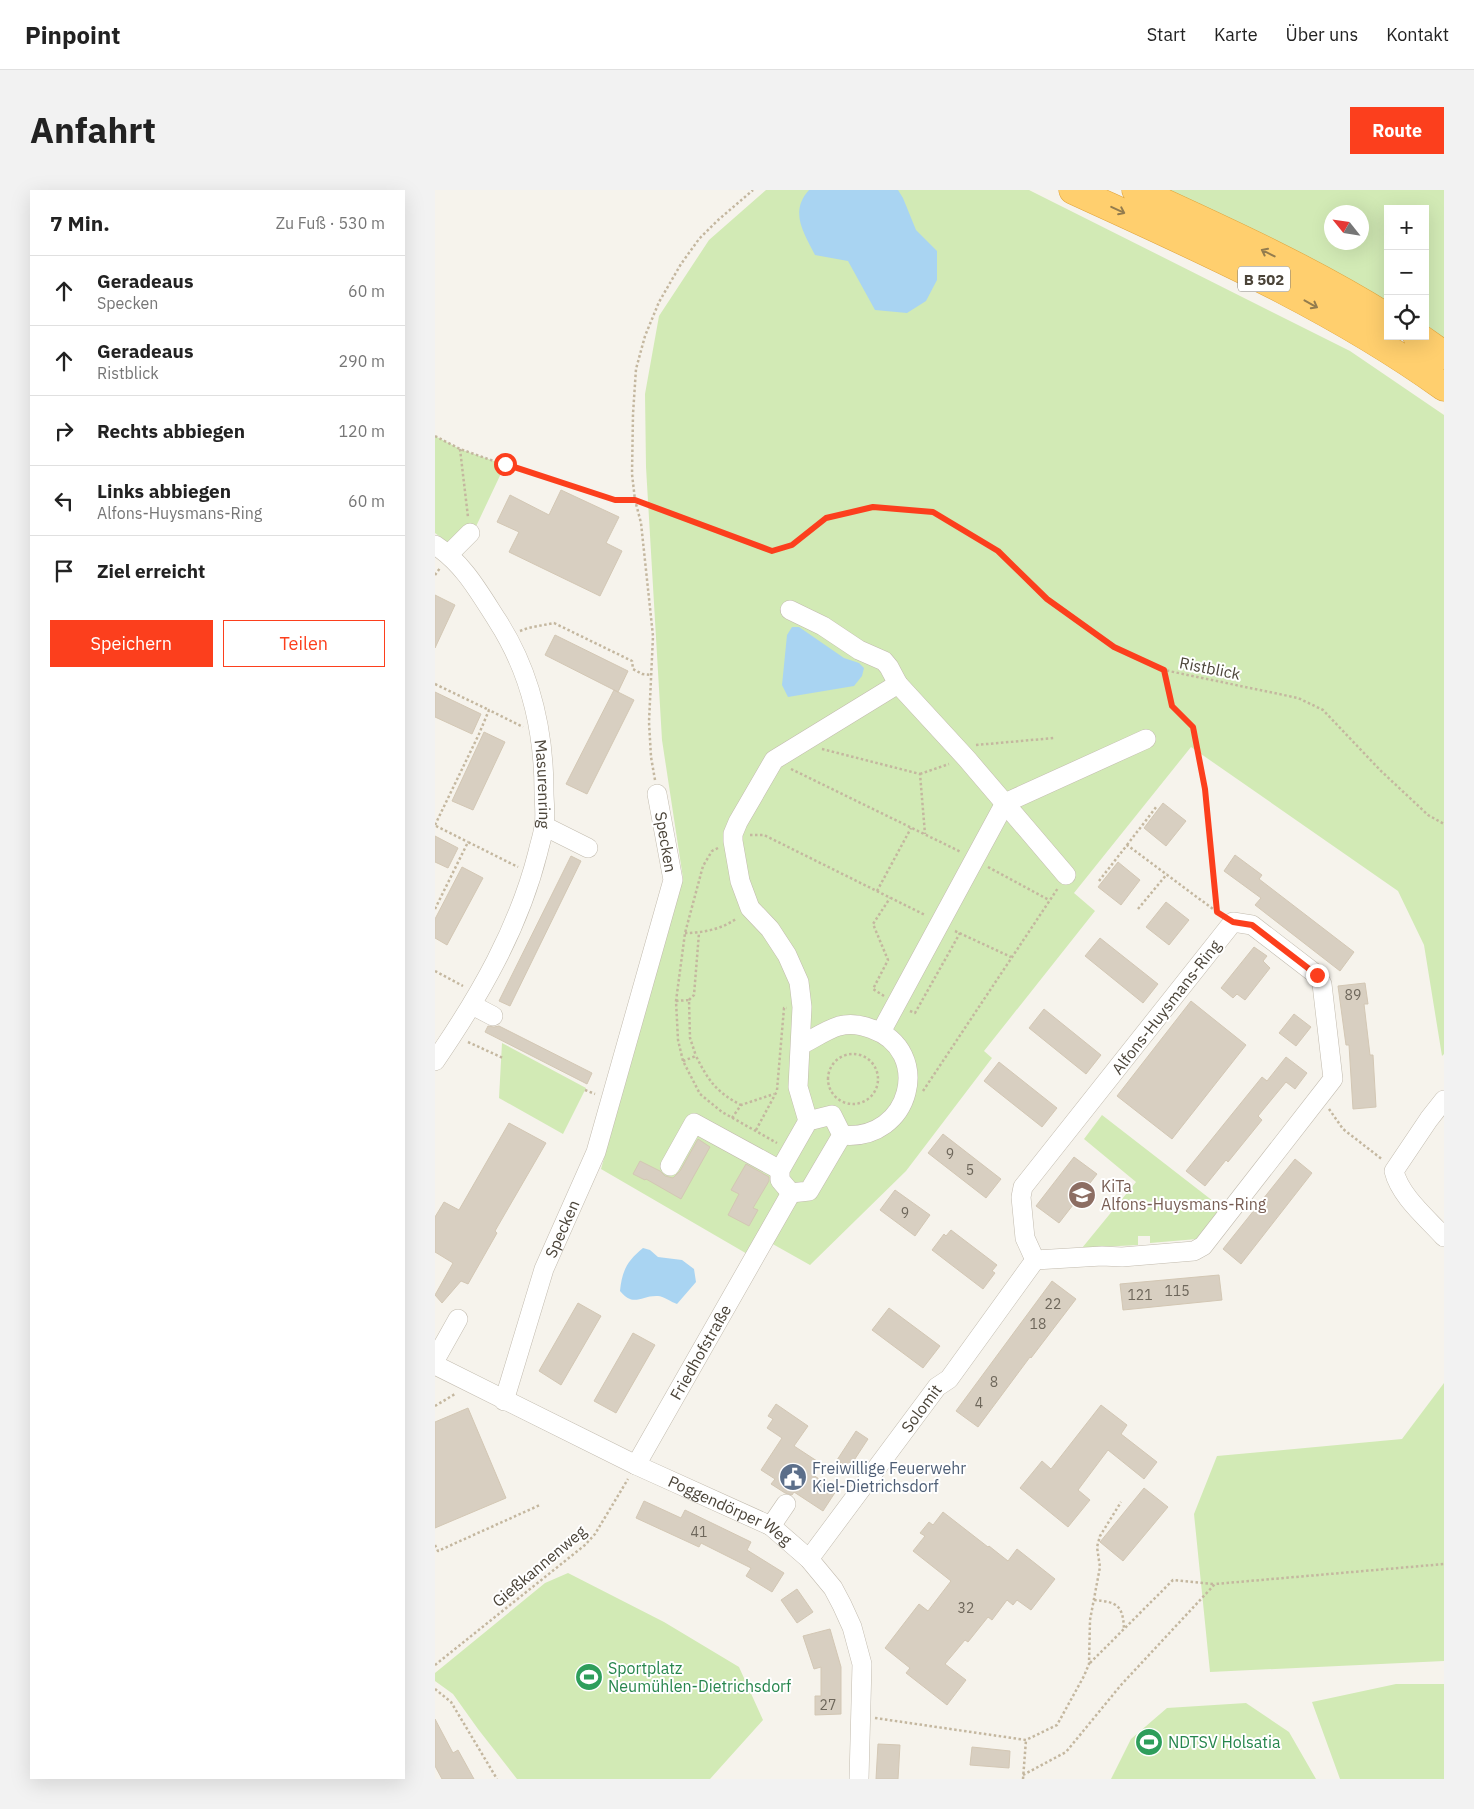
<!DOCTYPE html>
<html lang="de">
<meta charset="utf-8">
<style>
body{margin:0;font-family:"IBM Plex Sans",sans-serif;background:#f2f2f2;color:#222}
.controls{position:absolute;right:15px;top:15px;display:grid;overflow:hidden;border-radius:0px;box-shadow:0 5px 20px #0002}
.controls button{width:45px;height:45px;display:grid;place-items:center;padding:0;border:0;border-bottom:1px solid #e0e0e0;background:#fff;color:#222;font:25px sans-serif}
.compass{position:absolute;left:889px;top:15px;width:45px;height:45px;border-radius:50%;background:#fff;box-shadow:0 5px 20px #0002;rotate:300deg}
.stop{position:absolute;width:15px;height:15px;margin:-11px;border:4px solid #fc3f1d;border-radius:50%;background:#fff}
.stop.end{background:#fc3f1d;border-color:#fff;box-shadow:0 1px 5px #0008}
.list{margin:0;padding:0;list-style:none}
h2{display:flex;justify-content:space-between;align-items:center;height:65px;margin:0;padding:0 20px;font-size:21px}
h2 small{font-size:16px;font-weight:400;color:#767676}
.list li{display:grid;grid-template-columns:32px 1fr auto;gap:15px;align-items:center;box-sizing:border-box;height:70px;padding:0 20px;border-top:1px solid #e0e0e0}
.list b{display:block;font-size:19px;white-space:nowrap}
.list p{margin:0;font-size:16px;white-space:nowrap;color:#767676}
.list em{font-size:16px;font-style:normal;color:#767676}
.actions{display:flex;gap:10px;padding:15px 20px}
.actions a{flex:1;padding:11px 0;border:1px solid #fc3f1d;border-radius:0px;text-align:center;font-size:18px;color:#fc3f1d}
.actions .main{background:#fc3f1d;color:#fff}
.icon{flex:none;width:28px;height:28px;fill:none;stroke:currentColor;stroke-width:2;stroke-linecap:round;stroke-linejoin:round}
.map{position:relative;flex:none;width:1009px;height:1589px;overflow:hidden;border-radius:0px}
header{display:flex;align-items:center;gap:30px;box-sizing:border-box;height:70px;padding:0 25px;background:#fff;border-bottom:1px solid #e0e0e0}
header strong{font-size:24px}
nav{display:flex;gap:28px;margin-inline-start:auto;font-size:18px}
.intro{display:flex;align-items:center;justify-content:space-between;box-sizing:border-box;height:120px;padding:0 30px}
h1{margin:0;font-size:35px}
.button{padding:12px 22px;border-radius:0px;background:#fc3f1d;color:#fff;font-size:18px;font-weight:700}
main{display:flex;gap:30px;padding:0 30px}
aside{flex:1;background:#fff;border-radius:0px;box-shadow:0 5px 20px #0002}
.map>svg:first-child{display:block}
.green{fill:#d2eab5;fill-rule:evenodd}
.water{fill:#a9d4f2}
.building{fill:#d8cfc1;stroke:#d3c7b4}
.lines{fill:none;stroke-linecap:round;stroke-linejoin:round}
.minor-casing{stroke:#c2bbae;stroke-width:20}
.highway-casing{stroke:#e0a43c;stroke-width:29}
.path{stroke:#c4b79f;stroke-width:2.5;stroke-dasharray:2.5 2.5;stroke-linecap:butt}
.minor{stroke:#fff;stroke-width:19}
.highway{stroke:#ffcf6e;stroke-width:28}
.oneway{stroke:#937c4e}
.route{stroke:#fc3f1d;stroke-width:6}
.labels{text-anchor:middle;dominant-baseline:central;stroke-width:4;stroke-linejoin:round;paint-order:stroke}
.number-label{font-size:14px;fill:#6e675b}
.shield{fill:#fff;stroke:#817c74;stroke-width:1}
.shield-label{font-size:15px;font-weight:bold;fill:#4b4439}
.street-label{font-size:16px;fill:#4b4439;stroke:#fff}
.education-label{font-size:16px;fill:#785e54;stroke:#fff;text-anchor:start}
.service-label{font-size:16px;fill:#4e5e75;stroke:#fff;text-anchor:start}
.leisure-label{font-size:16px;fill:#27864d;stroke:#fff;text-anchor:start}
</style>
<header>
<strong>Pinpoint</strong>
<nav><a>Start</a><a>Karte</a><a>Über uns</a><a>Kontakt</a></nav>
</header>
<div class="intro"><h1>Anfahrt</h1><a class="button">Route</a></div>
<main>
<aside>
<h2>7 Min.<small>Zu Fuß · 530 m</small></h2>
<ul class="list">
<li><svg class="icon" aria-label="ahead" viewBox="0 0 24 24"><path d="M12 20V5M6 11l6-6 6 6"/></svg><div><b>Geradeaus</b><p>Specken</p></div><em>60 m</em></li>
<li><svg class="icon" aria-label="ahead" viewBox="0 0 24 24"><path d="M12 20V5M6 11l6-6 6 6"/></svg><div><b>Geradeaus</b><p>Ristblick</p></div><em>290 m</em></li>
<li><svg class="icon" aria-label="right" viewBox="0 0 24 24"><path d="M7 20v-9h11M14 6l5 5-5 5"/></svg><div><b>Rechts abbiegen</b></div><em>120 m</em></li>
<li><svg class="icon" aria-label="left" viewBox="0 0 24 24"><path d="M17 20v-9H6M10 6l-5 5 5 5"/></svg><div><b>Links abbiegen</b><p>Alfons-Huysmans-Ring</p></div><em>60 m</em></li>
<li><svg class="icon" aria-label="arrive" viewBox="0 0 24 24"><path d="M6 21V4h12l-3 4 3 4H6"/></svg><div><b>Ziel erreicht</b></div></li>
</ul>
<div class="actions"><a class="main">Speichern</a><a>Teilen</a></div>
</aside>
<div class="map">
<svg width="1009" height="1589" viewBox="0 0 1009 1589">
<rect width="100%" height="100%" fill="#f6f3ec"/>
<path class="green" d="M331,0H594L915,161L1009,225V864L1007,866L989,755L963,701L756,557L639,703L660,721L549,861L557,868L471,981L375,1075L325,1047L314,1065L166,979L248,688L227,550L211,277L210,204L224,126L274,50Z
M729,0H1009V152L990,140V19H953V115ZM896,22H926V52H896Z
M0,246L25,259L70,275L28,364L0,343Z
M67,853L151,898L128,944L64,908Z
M667,925L787,1018L762,1049L715,1053V1046H703V1055L647,1058L701,992L649,949Z
M1009,1193V1471L775,1482L759,1324L782,1266L967,1249Z
M133,1383L229,1432L304,1477L328,1530L275,1589H82L43,1539L18,1504L0,1491V1483L110,1393Z
M961,1494H1009V1589H905L877,1512Z
M811,1513L854,1542L881,1589H676L696,1549L732,1518Z"/>
<path class="water" d="M374,0H463L468,8L481,40L502,61V90L491,111L472,123L440,120L413,71L380,65C369,43 354,22 374,0Z
M357,437H364L409,468L424,473L429,478L427,486L419,496L353,507L347,495L352,445Z
M208,1058L215,1060L223,1067L247,1070L259,1079L261,1092L242,1114C236,1112 228,1106 223,1106C206,1105 199,1118 185,1101C187,1081 192,1071 208,1058Z"/>
<path class="building" d="M126,300L184,327L171,353L187,361L165,406L74,362L84,342L62,332L75,305L114,325Z
M0,405L20,415L0,458Z
M120,445L193,481L183,502L110,465Z
M179,500L199,510L152,604L131,594Z
M0,502L46,524L37,544L0,527Z
M49,542L70,552L38,620L17,611Z
M728,613L751,631L731,656L709,638Z
M0,646L23,658L13,678L0,672Z
M800,665L827,685L824,689L919,762L905,781L820,715L826,708L789,681Z
M136,666L146,671L75,816L64,811Z
M683,672L705,690L686,715L663,697Z
M27,677L48,688L12,755L0,748V729Z
M731,712L754,730L734,755L711,737Z
M665,748L723,794L708,813L650,766Z
M819,757L832,766L828,771L835,778L810,810L802,804L798,808L786,798Z
M930,793L933,814H929L935,865H938L941,917L918,919L914,855H911L903,796Z
M756,811L811,855L737,949L682,906Z
M609,819L666,865L651,884L594,838Z
M859,824L876,837L861,856L844,843Z
M53,836L59,837L64,836L157,883L152,894L50,842Z
M851,867L872,883L860,899L851,892L823,926L827,930L793,972L791,970L770,996L751,981L827,887L832,891Z
M564,872L622,918L607,937L549,891Z
M74,933L111,953L60,1041L62,1043L33,1094L26,1091L7,1113L0,1105L18,1073L0,1062V1027L9,1012L24,1020Z
M508,944L566,989L551,1008L493,963Z
M263,949L275,957L246,1009L211,989L210,990L198,984L205,971L225,981L230,986L238,988L245,981Z
M639,967L662,984L624,1033L601,1016Z
M860,969L877,983L806,1074L788,1059Z
M311,974L334,987V991L318,1018L323,1020L314,1036L293,1025L304,1004L296,1000Z
M460,1000L495,1025L480,1046L445,1020Z
M516,1040L562,1075L557,1081L560,1083L548,1099L497,1060L509,1044L511,1046Z
M784,1085L787,1110L688,1120L685,1094Z
M617,1091L641,1109L596,1168L595,1167L543,1237L521,1221Z
M143,1113L166,1126L126,1195L104,1181Z
M454,1118L505,1156L488,1178L437,1140Z
M198,1143L220,1155L181,1223L159,1211Z
M341,1214L373,1236L359,1256L385,1273L377,1284L401,1301L388,1321L359,1302L357,1305L350,1303L336,1294L340,1289L326,1280L347,1248L332,1238L338,1229L333,1226Z
M666,1215L692,1235L686,1244L722,1272L709,1289L673,1260L643,1300L655,1310L633,1337L585,1298L607,1271L616,1279Z
M33,1218L71,1308L0,1338V1232Z
M421,1241L433,1249L414,1278L402,1270Z
M709,1298L733,1317L688,1371L665,1352Z
M209,1311L246,1328L250,1320L316,1352L312,1360L349,1383L337,1402L311,1386L316,1378L266,1353L264,1357L201,1328Z
M508,1322L553,1357L554,1356L573,1371L582,1359L620,1389L596,1420L582,1410L578,1415L572,1410L557,1430L553,1427L533,1452L530,1450L510,1474L531,1490L512,1515L471,1483L475,1478L450,1458L484,1414L493,1421L516,1391L478,1361L490,1346L485,1343L494,1332L498,1335Z
M362,1399L378,1422L362,1433L346,1410Z
M395,1439L406,1477V1524L380,1525V1506H386V1477L379,1479L368,1446Z
M0,1529L18,1563L23,1560L39,1589H7L0,1576Z
M443,1554L465,1555L463,1589H441Z
M537,1557L575,1561L574,1578L535,1575Z"/>
<g class="lines">
<g class="minor-casing">
<g id="minor">
<path id="s1" d="M0,355C28,373 44,402 62,430C95,481 109,541 109,602C109,613 111,625 109,636C108,645 105,653 103,662C84,738 44,807 0,871"/>
<path d="M14,364L35,343"/>
<path d="M355,420L388,436L424,460L449,471L454,477L463,494"/>
<path d="M109,636L153,658"/>
<path d="M798,732L817,735L882,785L887,794L898,889L768,1056L759,1061L687,1067L667,1066L600,1070L590,1048L586,1007L588,997Z"/>
<path d="M37,815L58,826"/>
<path d="M446,842L570,613L711,549"/>
<path d="M366,855C378,849 391,840 404,836C415,833 427,835 437,839C498,860 477,952 407,945"/>
<path d="M1009,910L994,929L959,981C965,1006 992,1028 1009,1047"/>
<path d="M397,925L407,945L374,1001L356,1003L345,990V980L373,931Z"/>
<path d="M373,931L363,897L367,817L364,792L352,765L335,739L315,718L305,691L298,651V644L303,632L339,570L463,494L532,569L631,685"/>
<path d="M235,976L259,933L345,980"/>
<path d="M0,1170L23,1129"/>
<path id="s2" d="M0,1175L201,1275L336,1336L374,1369L398,1398L407,1415L417,1437L427,1474L424,1589"/>
<path id="s3" d="M69,1211L109,1079L161,962L238,690L222,604"/>
<path id="s4" d="M201,1275L356,1003"/>
<path d="M336,1336L351,1314"/>
<path id="s5" d="M374,1369L502,1197L514,1189L600,1070"/>
</g>
</g>
<g class="highway-casing">
<path id="highway" d="M638,0C766,59 895,115 1009,197
M701,0C786,39 873,78 953,128
M982,146L1009,165"/>
</g>
<path class="path" d="M0,246L25,259L70,275L180,310H200L337,361L357,355L391,328L438,317L498,322L563,361L612,409L679,457L729,480L863,508L888,520L945,580L993,625L1009,634
M25,259L33,327
M0,385L5,378
M85,441L93,438L119,433L197,471L198,479L207,484L216,485
M729,480L737,516L758,537L769,599L782,722L785,723
M0,494L54,520
M541,555L619,548
M387,559L485,584L490,644
M356,579L526,662
M485,584L514,574
M220,590L216,567L214,532L218,446L206,333L200,310L197,284L198,224L201,179L210,146L224,112L246,74L264,49L282,31L318,0
M0,635L44,544L54,520L88,537
M1,636L33,652
M315,645H329L490,725
M692,655L722,616
M283,658L277,661L268,676L250,743L241,811L243,850L248,871L265,904L287,922L342,953
M553,677L614,710
M664,691L692,655L782,722
M442,701L476,638
M0,719L33,652L83,677
M703,719L732,684
M520,741L576,767
M250,743C267,743 288,739 302,728
M0,781L28,796
M449,806L438,799L453,770L438,734L455,708
M254,810L259,805L264,743
M241,811L254,810L255,848L261,866
M475,821L480,823L525,743
M33,852L68,868
M393 889a25 25 0 1 1 50 0a25 25 0 1 1-50 0Z
M248,871L261,866C273,890 281,902 306,915
M150,900L160,904
M342,900L349,818H352
M488,901L623,698
M894,919L908,939L948,970
M297,928L306,915L339,904
M321,940L342,901
M0,1216L20,1204
M0,1355L3,1361L105,1315
M659,1410C682,1412 688,1415 689,1439
M655,1473L738,1390L779,1394
M0,1475L150,1355L160,1344L193,1289
M0,1499L16,1512L62,1589
M440,1528L591,1550L622,1535L649,1486L654,1474L655,1430L665,1377L662,1357L665,1346L686,1312
M588,1585L631,1562L686,1495L780,1394L1009,1374
M588,1589L591,1550"/>
<use href="#minor" class="minor"/>
<use href="#highway" class="highway"/>
</g>
<defs><path id="oneway-shaft" d="M-6 0H5M1.5-3L5.5 0L1.5 3" fill="none" stroke-width="1.6" stroke-linecap="round" stroke-linejoin="round" transform="scale(1.25)"/></defs>
<g class="oneway">
<use href="#oneway-shaft" transform="translate(683 20) rotate(25)"/>
<use href="#oneway-shaft" transform="translate(833 63) rotate(-153)"/>
<use href="#oneway-shaft" transform="translate(876 114) rotate(29)"/>
</g>
<g class="lines">
<path class="route" d="M70,274L180,310H200L337,361L357,355L391,328L438,317L498,322L563,361L612,409L679,457L729,480L737,516L758,537L770,599L782,722L798,732L817,735L882,785"/>
</g>
<defs>
<g id="school-disc" transform="scale(1.4375)"><circle r="9.5" fill="#8d6e63" stroke="#fff"/><path d="M0-5L7-2L0 1L-7-2ZM-4 1L0 2.5L4 1V4Q0 6-4 4Z" fill="#fff"/></g>
<g id="civic-disc" transform="scale(1.4375)"><circle r="9.5" fill="#5c6f8a" stroke="#fff"/><path d="M-.6-6.5H3V-4.5H.6V-3L4-1V1h2V6H-6V1h2V-1L-.6-3ZM-1.2 2.5V6h2.4V2.5Z" fill="#fff"/></g>
<g id="stadium-disc" transform="scale(1.4375)"><circle r="9.5" fill="#2e9e5b" stroke="#fff"/><path d="M0-5a6.5 5 0 1 0 0 10a6.5 5 0 1 0 0-10ZM-3.5-1.8h7v3.6h-7Z" fill="#fff"/></g>
</defs>
<g fill-rule="evenodd">
<use href="#school-disc" x="647" y="1005"/>
<use href="#civic-disc" x="358" y="1287"/>
<use href="#stadium-disc" x="154" y="1487"/>
<use href="#stadium-disc" x="714" y="1552"/>
</g>
<g class="labels">
<g class="number-label">
<text x="918" y="805">89</text>
<text x="515" y="964">9</text>
<text x="535" y="980">5</text>
<text x="470" y="1023">9</text>
<text x="742" y="1101">115</text>
<text x="705" y="1105">121</text>
<text x="618" y="1114">22</text>
<text x="603" y="1134">18</text>
<text x="559" y="1192">8</text>
<text x="544" y="1213">4</text>
<text x="264" y="1342">41</text>
<text x="531" y="1418">32</text>
<text x="393" y="1515">27</text>
</g>
<rect class="shield" x="803" y="76.5" width="52" height="25" rx="4"/>
<g class="shield-label">
<text x="829" y="89">B 502</text>
</g>
<g class="street-label">
<text transform="translate(775 478) rotate(11)">Ristblick</text>
<text stroke="none"><textPath href="#s1" startOffset="271">Masurenring</textPath></text>
<text transform="translate(231 652) rotate(80)">Specken</text>
<text transform="translate(731 817) rotate(-52)">Alfons-Huysmans-Ring</text>
<text stroke="none"><textPath href="#s3" startOffset="182">Specken</textPath></text>
<text stroke="none"><textPath href="#s4" startOffset="130">Friedhofstraße</textPath></text>
<text stroke="none"><textPath href="#s5" startOffset="188">Solomit</textPath></text>
<text stroke="none"><textPath href="#s2" startOffset="329">Poggendörper Weg</textPath></text>
<text transform="translate(104 1376) rotate(-40)">Gießkannenweg</text>
</g>
<g class="education-label">
<text x="666" y="996">KiTa<tspan x="666" dy="18">Alfons-Huysmans-Ring</tspan></text>
</g>
<g class="service-label">
<text x="377" y="1278">Freiwillige Feuerwehr<tspan x="377" dy="18">Kiel-Dietrichsdorf</tspan></text>
</g>
<g class="leisure-label">
<text x="173" y="1478">Sportplatz<tspan x="173" dy="18">Neumühlen-Dietrichsdorf</tspan></text>
<text x="733" y="1552">NDTSV Holsatia</text>
</g>
</g>
</svg>
<div class="controls">
<button>+</button>
<button>−</button>
<button><svg class="icon" aria-label="locate" viewBox="0 0 24 24"><circle cx="12" cy="12" r="6"/><path d="M12 2v4M12 18v4M2 12h4M18 12h4"/></svg></button>
</div>
<svg class="compass" viewBox="-18 -18 36 36"><path d="M0-13l5 13h-10z" fill="#e53935"/><path d="M0 13l5-13h-10z" fill="#767676"/></svg>
<div class="stop" style="left:70px;top:274px"></div>
<div class="stop end" style="left:882px;top:785px"></div>
</div>
</main>
